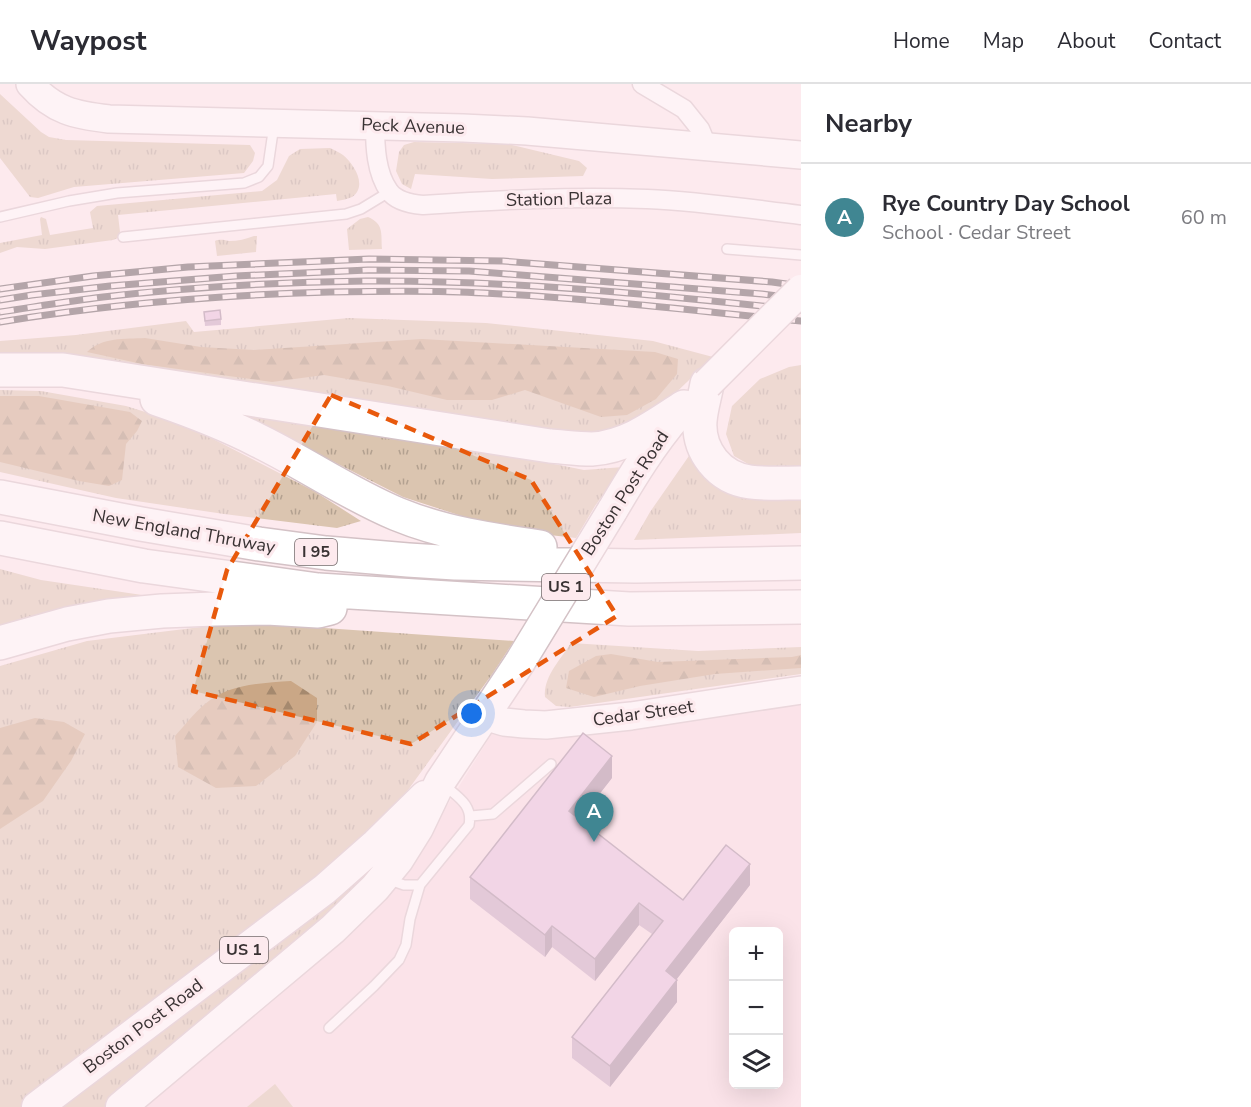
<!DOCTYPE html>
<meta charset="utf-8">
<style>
body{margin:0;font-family:"Nunito Sans",sans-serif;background:#f7f7f7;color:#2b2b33}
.controls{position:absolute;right:18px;bottom:18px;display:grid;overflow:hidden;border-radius:9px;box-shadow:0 6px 24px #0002}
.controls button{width:54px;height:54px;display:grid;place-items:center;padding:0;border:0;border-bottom:2px solid #e1e1e2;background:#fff;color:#2b2b33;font:30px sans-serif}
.you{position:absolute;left:472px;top:630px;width:21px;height:21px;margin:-15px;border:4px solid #fff;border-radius:50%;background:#1a73e8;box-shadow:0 0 0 9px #1a73e833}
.badge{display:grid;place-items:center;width:39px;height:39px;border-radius:50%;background:#408692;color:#fff;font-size:20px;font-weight:700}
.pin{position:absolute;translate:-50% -50px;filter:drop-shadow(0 2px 3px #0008)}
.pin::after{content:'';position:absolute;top:32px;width:21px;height:18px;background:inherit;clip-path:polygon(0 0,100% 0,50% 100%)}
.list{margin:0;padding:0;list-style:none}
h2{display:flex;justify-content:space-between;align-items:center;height:78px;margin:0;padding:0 24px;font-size:26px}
h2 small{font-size:20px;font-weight:400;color:#7c7c81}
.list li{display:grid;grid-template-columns:39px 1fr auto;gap:18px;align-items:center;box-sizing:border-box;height:108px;padding:0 24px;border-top:2px solid #e1e1e2}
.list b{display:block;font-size:22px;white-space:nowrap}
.list p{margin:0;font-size:20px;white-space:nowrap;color:#7c7c81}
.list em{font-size:20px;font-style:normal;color:#7c7c81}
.icon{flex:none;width:33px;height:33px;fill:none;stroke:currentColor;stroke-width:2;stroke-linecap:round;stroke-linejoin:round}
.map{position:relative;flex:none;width:801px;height:1023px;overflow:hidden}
header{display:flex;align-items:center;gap:36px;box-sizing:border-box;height:84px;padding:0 30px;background:#fff;border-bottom:2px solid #e1e1e2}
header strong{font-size:28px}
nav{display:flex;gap:33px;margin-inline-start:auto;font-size:21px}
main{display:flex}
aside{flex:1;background:#fff}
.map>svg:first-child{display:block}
.built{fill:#f8dce2;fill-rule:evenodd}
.grass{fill:url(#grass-tufts)}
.forest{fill:url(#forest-firs)}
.pitch{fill:#dbc5b0}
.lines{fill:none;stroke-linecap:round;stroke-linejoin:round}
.lane-casing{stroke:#d4c2c6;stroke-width:12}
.street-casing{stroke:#d4c2c6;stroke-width:21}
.secondary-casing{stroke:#d4c2c6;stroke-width:30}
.primary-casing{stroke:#d4c2c6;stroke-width:33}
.highway-casing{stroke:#d4c2c6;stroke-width:36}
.lane{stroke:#fff;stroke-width:9}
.street{stroke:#fff;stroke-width:18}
.secondary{stroke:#fff;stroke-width:27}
.primary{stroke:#fff;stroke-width:30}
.highway{stroke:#fff;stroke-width:33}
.rail-casing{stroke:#5c5354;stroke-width:7}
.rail{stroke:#fdeaee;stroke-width:4.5;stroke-dasharray:14;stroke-linecap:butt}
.primary-bridge-casing{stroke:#d4c2c6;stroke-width:33;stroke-linecap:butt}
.primary-bridge{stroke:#fff;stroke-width:30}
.wall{fill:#c4a3bd}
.shaded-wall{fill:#a0849a}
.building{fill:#e4bddc;stroke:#a0849a;stroke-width:1.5}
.marked{fill:none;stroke:#e8590c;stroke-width:4.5;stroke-dasharray:12 8;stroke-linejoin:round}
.labels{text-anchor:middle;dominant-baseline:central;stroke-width:6;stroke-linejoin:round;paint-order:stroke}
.shield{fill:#fdeaee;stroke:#74696b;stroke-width:1.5}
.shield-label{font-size:16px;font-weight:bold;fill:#393233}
.street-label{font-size:18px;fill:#393233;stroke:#fdeaee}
</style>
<header>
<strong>Waypost</strong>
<nav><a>Home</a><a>Map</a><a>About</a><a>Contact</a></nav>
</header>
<main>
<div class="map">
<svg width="801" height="1023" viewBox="0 0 801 1023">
<defs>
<pattern id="grass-tufts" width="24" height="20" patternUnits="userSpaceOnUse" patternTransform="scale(1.5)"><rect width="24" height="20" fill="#dbc5b0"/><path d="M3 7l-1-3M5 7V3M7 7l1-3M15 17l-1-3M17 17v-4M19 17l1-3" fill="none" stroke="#b3a190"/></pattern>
<pattern id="forest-firs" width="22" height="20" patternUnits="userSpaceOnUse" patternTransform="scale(1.5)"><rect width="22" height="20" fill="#caa786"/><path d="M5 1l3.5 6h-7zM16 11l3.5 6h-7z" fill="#a5896e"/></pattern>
</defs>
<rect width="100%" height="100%" fill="#fdeaee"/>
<path class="built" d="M801,609V1023H137L411,779L493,648ZM734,848H778V1000H734Z"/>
<path class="grass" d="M0,10L41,48L49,53L66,56L250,61L255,69L253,77L244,89L74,103L38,114L30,113L0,74Z
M414,58L508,60L579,77L587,84L583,92L492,95L415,90L411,105L402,100L396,87L399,68L404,61Z
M330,64C334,66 339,68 343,71C354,80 368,102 352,113C348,115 342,116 337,117L336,110L118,131L120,148L118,154L113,156L45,165L17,163L0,169V159L42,151L40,135L41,133L46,135L50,151L93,144L90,128L97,122L262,107L277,96L289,72L300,65Z
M368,133C384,140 381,149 382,165L349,166L347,145L360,135Z
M254,152H257L256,168L217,172L215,157C220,155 223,156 229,157C238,157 246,155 254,152Z
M349,234L486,239L653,257L713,273L635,348L615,355L66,275L0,269V257L76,251L186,237L194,248Z
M801,281V392L757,385L734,372L726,350L732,322L760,295L789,283Z
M0,306L41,307L126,322L184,340L314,407L361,437L337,444L224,430L116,414L0,388Z
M235,328L504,370L584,386L623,383L595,422L576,454L532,449L477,437L403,413Z
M691,369L801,413V449L634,456L650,428Z
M0,485L41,496L169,515L0,545Z
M209,542H295L514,557L493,589L400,717L343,777L27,1023H0V582L87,557Z
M571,559L698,567L801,563V590L570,623L556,622L545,613C543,593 561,575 571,559Z
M380,773L370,795L109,1023H56Z"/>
<path class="forest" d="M145,254L201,263L254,266L422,255L655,268L678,275L677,290L656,315L627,331L601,333L525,306L492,316H447L388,302L324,291L272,298L142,280L87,268C102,253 125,255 145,254Z
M0,312H39L130,328L142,337L137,347L126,360L122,396L109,402L79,397L0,378Z
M611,570L658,578L792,573L801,571V584L715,590L640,602L594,613L566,604L569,587L596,572Z
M291,597L317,614V638L295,672L256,702L216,704L178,683L175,652C185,641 194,629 205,620C228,600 262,599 291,597Z
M35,634L64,638L85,650L71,677L43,717L0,745V644Z"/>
<path class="pitch" d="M275,1000L293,1023H247Z"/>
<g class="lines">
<g class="lane-casing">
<path id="lane" d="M0,133L69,117L117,109L244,99L259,93L268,82L274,41
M123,153L346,130L361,125L389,108
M727,165L801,171
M471,732L493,730L551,680
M387,795L404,801H420
M329,944L374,902L399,876L406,861L410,835L420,801L469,741C473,721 458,713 444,701"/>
</g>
<g class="street-casing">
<path id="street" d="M642,0L684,25L700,45L707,62
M375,41C375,62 376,89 389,107C396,117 411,120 423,121C498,116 572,112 647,115C698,117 750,125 801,131"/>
</g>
<g class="secondary-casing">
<path id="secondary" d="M30,0C54,27 75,31 109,35L463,44L527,47L801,71
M484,632L504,638L524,640L546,641L631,632L801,606"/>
</g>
<g class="primary-casing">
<path id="primary" d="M612,427C632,393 652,360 678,330
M37,1023L325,805L376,760L425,712
M121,1023L333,845L375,804L398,776L418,744L440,698L520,578"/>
</g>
<g class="highway-casing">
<path id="highway" d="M0,286H63L550,362C564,363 578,365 592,365C627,363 655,342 684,323
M707,300C705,312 701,324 700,337C698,367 719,394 750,398C767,400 784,399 801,399
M157,315C192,327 226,340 259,357C306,380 349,410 397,430C443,449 491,456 540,463
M0,413L141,440L259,460L326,469L408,476L455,479L636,482L801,479
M0,454L144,482L318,506L629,525L801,523
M0,559L67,540L109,532L162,527L215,525L267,524L318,527L330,524"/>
</g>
<use href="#lane" class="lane"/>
<use href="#street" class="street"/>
<use href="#secondary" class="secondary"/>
<use href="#primary" class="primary"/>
<use href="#highway" class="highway"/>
<g class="rail-casing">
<path id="rail" d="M0,205L93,192L188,183L369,175L503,177L772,198L801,202
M0,216L32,211L110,202L236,192L368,186L469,187L762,210L801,215
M0,228C34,223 69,217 103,213C190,203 279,198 366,197C512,196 657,211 801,226
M0,238C109,220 220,211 330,208C381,207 433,206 484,209C590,214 695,227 801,237"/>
</g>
<use href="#rail" class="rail"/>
<g class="primary-bridge-casing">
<path id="primary-bridge" d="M707,300L801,206
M520,578L612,427"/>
</g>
<use href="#primary-bridge" class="primary-bridge"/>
</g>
<path class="wall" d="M204,228L221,235V241L205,242Z
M612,694L579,736L683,816L750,801L676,895L677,918L610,1003L572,974V953L652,850L639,841L595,897L552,863L545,873L470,815V793Z"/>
<path class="shaded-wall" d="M612,672V694L569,749V727Z
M750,780V801L666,909V887Z
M639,819V841L595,897V875Z
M552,842V863L545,873V851Z
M677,896V918L610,1003V982Z"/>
<path class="building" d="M220,226L221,235L205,237L204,228Z
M583,649L612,672L569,727L683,816L726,761L750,780L666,887L677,896L610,982L572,953L663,837L639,819L595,875L552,842L545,851L470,793Z"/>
<path d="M0 0H801V1023H0ZM331,311L531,396L617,532L411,660L193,607L227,486Z" fill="#fdeaee" fill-opacity=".55" fill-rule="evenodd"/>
<path class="marked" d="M331,311L531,396L617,532L411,660L193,607L227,486Z"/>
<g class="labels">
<g class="shield">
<rect x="295" y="455" width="42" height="26" rx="4.5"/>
<rect x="542" y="490" width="48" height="26" rx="4.5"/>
<rect x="220" y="853" width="48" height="26" rx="4.5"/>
</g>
<g class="shield-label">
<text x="316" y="468">I 95</text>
<text x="566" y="503">US 1</text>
<text x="244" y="866">US 1</text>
</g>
<g class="street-label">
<text transform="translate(413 42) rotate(2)">Peck Avenue</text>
<text transform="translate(559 115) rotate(-1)">Station Plaza</text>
<text transform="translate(625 409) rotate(-57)">Boston Post Road</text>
<text transform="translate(184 447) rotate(10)">New England Thruway</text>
<text transform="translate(643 629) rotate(-8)">Cedar Street</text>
<text transform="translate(143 942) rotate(-37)">Boston Post Road</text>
</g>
</g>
</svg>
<div class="controls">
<button>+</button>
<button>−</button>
<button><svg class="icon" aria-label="layers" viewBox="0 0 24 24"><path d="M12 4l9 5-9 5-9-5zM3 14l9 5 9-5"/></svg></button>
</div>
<div class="you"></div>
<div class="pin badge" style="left:594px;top:758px">A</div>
</div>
<aside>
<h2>Nearby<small></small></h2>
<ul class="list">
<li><span class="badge">A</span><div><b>Rye Country Day School</b><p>School · Cedar Street</p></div><em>60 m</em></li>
</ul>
</aside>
</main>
